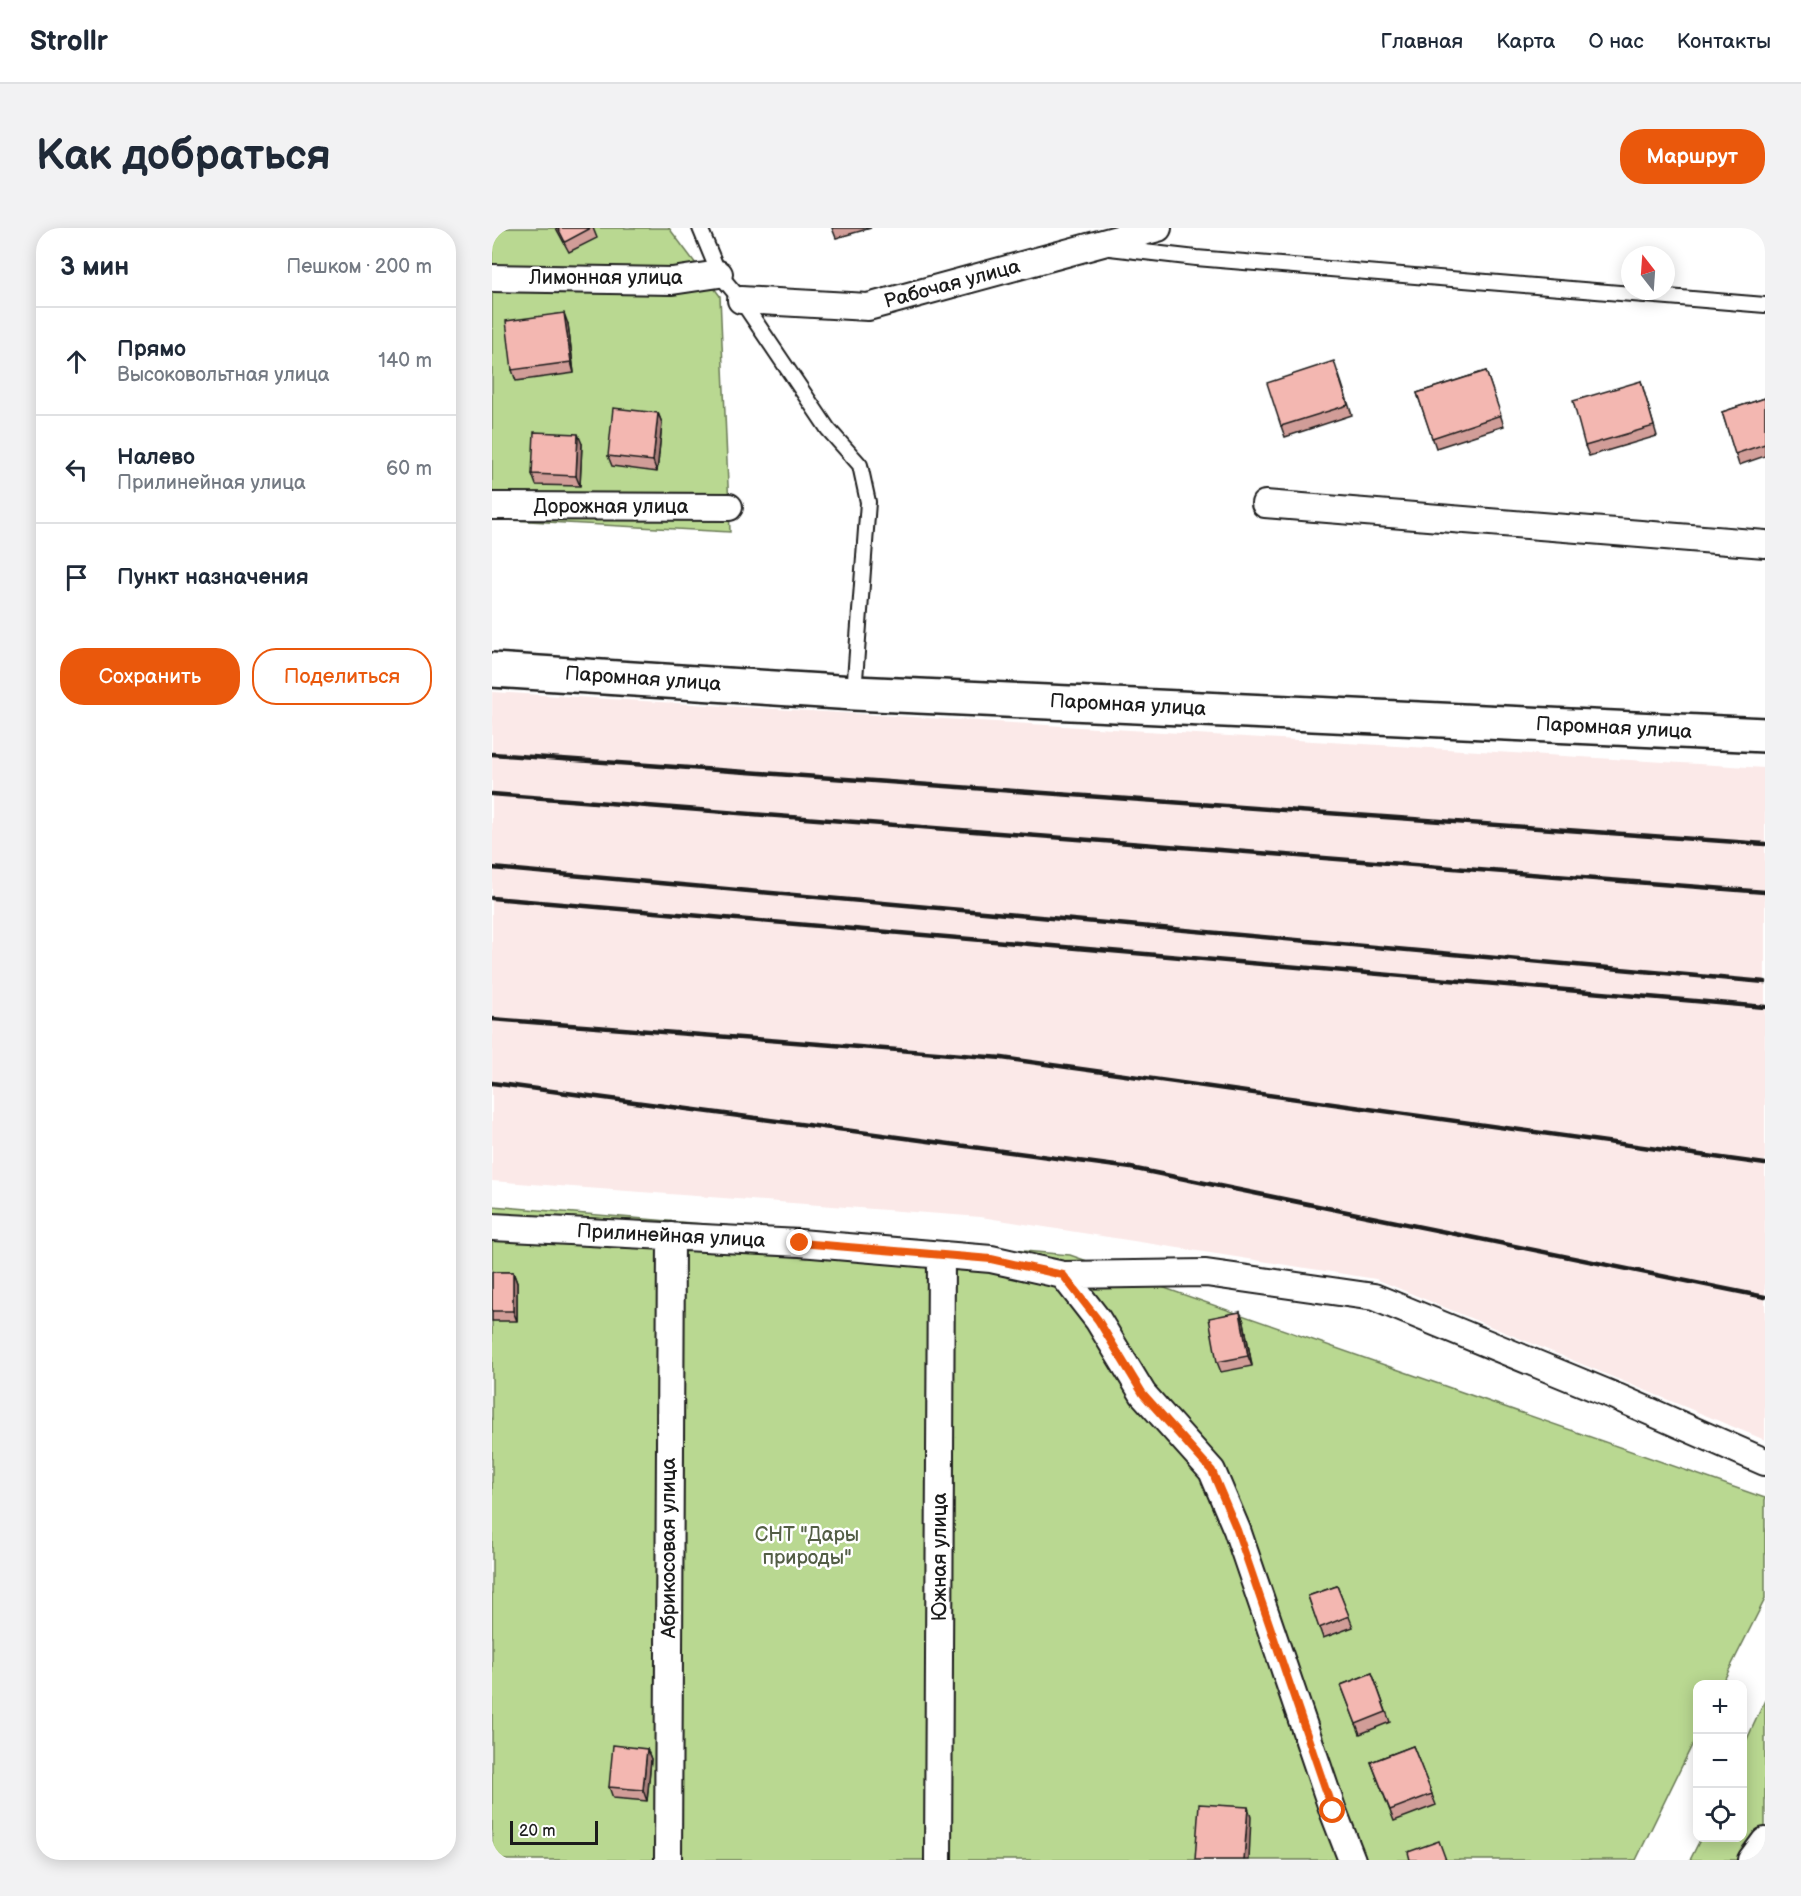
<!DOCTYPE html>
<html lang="ru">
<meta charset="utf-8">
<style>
body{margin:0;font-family:"Balsamiq Sans",sans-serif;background:#f2f2f3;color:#1f2937}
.controls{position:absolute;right:18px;bottom:18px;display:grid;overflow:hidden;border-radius:12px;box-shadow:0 3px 15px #0003}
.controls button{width:54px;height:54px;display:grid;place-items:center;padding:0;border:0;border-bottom:2px solid #e0e1e3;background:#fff;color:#1f2937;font:30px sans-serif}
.compass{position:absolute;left:1129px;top:18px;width:54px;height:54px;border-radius:50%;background:#fff;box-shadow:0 3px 15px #0003;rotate:343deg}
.scale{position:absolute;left:18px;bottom:15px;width:88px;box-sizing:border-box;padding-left:6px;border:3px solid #1c1c1c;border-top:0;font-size:16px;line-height:21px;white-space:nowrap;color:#1c1c1c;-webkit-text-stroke:4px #fff;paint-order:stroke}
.stop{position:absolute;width:18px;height:18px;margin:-14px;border:4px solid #ea580c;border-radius:50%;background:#fff}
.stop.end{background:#ea580c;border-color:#fff;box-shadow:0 2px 6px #0008}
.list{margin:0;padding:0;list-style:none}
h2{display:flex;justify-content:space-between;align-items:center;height:78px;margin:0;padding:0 24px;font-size:26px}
h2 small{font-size:20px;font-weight:400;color:#747a83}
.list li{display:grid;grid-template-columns:39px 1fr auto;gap:18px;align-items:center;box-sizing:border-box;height:108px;padding:0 24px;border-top:2px solid #e0e1e3}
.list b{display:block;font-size:22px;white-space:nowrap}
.list p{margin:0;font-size:20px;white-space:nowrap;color:#747a83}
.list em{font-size:20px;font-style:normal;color:#747a83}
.actions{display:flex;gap:12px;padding:18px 24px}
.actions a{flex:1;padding:14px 0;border:2px solid #ea580c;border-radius:24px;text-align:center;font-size:21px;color:#ea580c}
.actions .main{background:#ea580c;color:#fff}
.icon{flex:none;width:33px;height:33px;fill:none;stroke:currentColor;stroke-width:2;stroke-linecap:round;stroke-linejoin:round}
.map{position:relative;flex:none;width:1273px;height:1632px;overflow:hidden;border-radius:24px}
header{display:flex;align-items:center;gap:36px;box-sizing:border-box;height:84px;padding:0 30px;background:#fff;border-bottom:2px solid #e0e1e3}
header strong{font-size:28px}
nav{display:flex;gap:33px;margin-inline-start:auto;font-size:21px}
.intro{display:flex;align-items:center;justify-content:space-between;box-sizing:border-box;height:144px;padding:0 36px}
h1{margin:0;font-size:42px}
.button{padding:15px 27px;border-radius:24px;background:#ea580c;color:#fff;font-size:21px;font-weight:700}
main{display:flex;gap:36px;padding:0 36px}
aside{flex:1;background:#fff;border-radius:24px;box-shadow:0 3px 15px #0003}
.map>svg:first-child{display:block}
.built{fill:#fbe9e8}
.green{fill:#b9d891;stroke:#6a7a56;stroke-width:1.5}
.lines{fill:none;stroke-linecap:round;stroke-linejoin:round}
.lane-casing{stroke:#1c1c1c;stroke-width:18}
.street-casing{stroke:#1c1c1c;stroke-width:30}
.secondary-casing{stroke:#1c1c1c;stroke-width:38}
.lane{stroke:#fff;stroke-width:14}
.street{stroke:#fff;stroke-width:26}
.secondary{stroke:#fff;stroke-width:33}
.rail{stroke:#1c1c1c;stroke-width:4.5}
.wall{fill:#d19d98;stroke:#1c1c1c;stroke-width:1.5}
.shaded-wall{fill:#aa807c;stroke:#1c1c1c;stroke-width:1.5}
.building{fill:#f3b7b1;stroke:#1c1c1c;stroke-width:1.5}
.route{stroke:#ea580c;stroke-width:8}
.labels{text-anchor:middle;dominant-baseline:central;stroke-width:5;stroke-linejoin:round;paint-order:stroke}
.street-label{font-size:20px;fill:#1c1c1c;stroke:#fff}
.park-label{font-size:20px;fill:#535e45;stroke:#fff}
</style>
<header>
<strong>Strollr</strong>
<nav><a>Главная</a><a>Карта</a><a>О нас</a><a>Контакты</a></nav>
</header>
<div class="intro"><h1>Как добраться</h1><a class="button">Маршрут</a></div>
<main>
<aside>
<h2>3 мин<small>Пешком · 200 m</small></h2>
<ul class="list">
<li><svg class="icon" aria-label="ahead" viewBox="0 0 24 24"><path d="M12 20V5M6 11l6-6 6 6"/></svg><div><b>Прямо</b><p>Высоковольтная улица</p></div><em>140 m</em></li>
<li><svg class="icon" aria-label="left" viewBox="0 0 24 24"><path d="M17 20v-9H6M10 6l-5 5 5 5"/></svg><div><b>Налево</b><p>Прилинейная улица</p></div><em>60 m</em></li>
<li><svg class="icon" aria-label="arrive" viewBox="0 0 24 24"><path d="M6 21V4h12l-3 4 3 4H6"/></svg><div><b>Пункт назначения</b></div></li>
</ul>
<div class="actions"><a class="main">Сохранить</a><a>Поделиться</a></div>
</aside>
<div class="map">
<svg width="1273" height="1632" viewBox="0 0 1273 1632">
<rect width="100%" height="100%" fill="#fff"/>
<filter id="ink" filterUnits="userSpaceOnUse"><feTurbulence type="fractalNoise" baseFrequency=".0167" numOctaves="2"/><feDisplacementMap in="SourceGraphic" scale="12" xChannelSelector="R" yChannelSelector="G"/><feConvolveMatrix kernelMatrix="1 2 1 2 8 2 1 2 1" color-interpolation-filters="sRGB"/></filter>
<g filter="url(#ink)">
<path class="built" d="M0,464L1273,540V1212L884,1051L489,989L0,953Z"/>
<path class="green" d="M0,0H177L228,68L238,304L0,291Z
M0,978L578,1027L1273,1270V1371L1230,1456H1206L1205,1507L1144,1632H0Z
M1273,1472V1632H1198L1209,1610H1250L1251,1520Z"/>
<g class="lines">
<g class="lane-casing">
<path id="lane" d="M208,0L227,46L249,72L336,201L368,237L376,274L362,465
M618,20L704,30L1273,77"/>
</g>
<g class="street-casing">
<path id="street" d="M0,50L180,53L227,46
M249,72L376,79L666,0
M773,276L1273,316
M0,278L237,279
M0,999L308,1015L499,1031L571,1047L714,1045L882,1069L1125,1169L1273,1234
M571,1047L606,1092L651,1166L720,1243L745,1302L841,1583L860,1632
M176,1632L179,1008
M446,1632L449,1027
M1259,1632L1273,1613"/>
</g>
<g class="secondary-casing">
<path id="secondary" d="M0,442L362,465L1273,507"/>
</g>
<use href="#lane" class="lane"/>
<use href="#street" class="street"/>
<use href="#secondary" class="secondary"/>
<path class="rail" d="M0,526L1273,616
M0,566L1273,664
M0,640L1273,754
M0,670L1273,779
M0,791L510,830L1273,936
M0,855L639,940L1273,1069"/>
</g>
<path class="wall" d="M64,0H101L105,10L77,24Z
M340,0H379L344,10Z
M76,96L82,145L24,153L20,142Z
M994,143L1012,198L944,220L925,165Z
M846,144L860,187L793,209L789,198Z
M1149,153L1165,208L1097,228L1093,218Z
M1273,170V228L1247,237L1230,184Z
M166,185L170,195L165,244L120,238L116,228Z
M90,216L88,258L44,257L40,246Z
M0,1044H21L25,1055V1093H0Z
M748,1084L752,1094L760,1138L729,1144L725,1134Z
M845,1358L861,1399L831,1410L816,1368Z
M880,1445L898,1494L868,1506L849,1457Z
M921,1518L944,1577L902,1593L879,1534Z
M155,1521L159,1531L155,1573L121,1570L117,1559Z"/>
<path class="shaded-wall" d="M72,85L76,96L82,145L79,134Z
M166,185L170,195L165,244L161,233Z
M86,206L90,216L88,258L84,248Z
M21,1044L25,1055V1093L21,1083Z
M748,1084L752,1094L760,1138L756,1128Z
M155,1521L159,1531L155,1573L151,1562Z
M756,1579L759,1589L757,1632H752Z"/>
<path class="building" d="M66,0H99L73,14Z
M72,85L79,134L20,142L14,93Z
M842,133L856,177L789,198L775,155Z
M994,143L1009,187L940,210L925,165Z
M1149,153L1162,198L1093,218L1081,173Z
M1273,170V216L1243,226L1230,184Z
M121,180L166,185L161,233L116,228Z
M42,204L86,206L84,248L40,246Z
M0,1044H21V1083H0Z
M748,1084L756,1128L725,1134L717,1090Z
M845,1358L857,1388L827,1400L816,1368Z
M880,1445L894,1484L864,1496L849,1457Z
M121,1517L155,1521L151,1562L117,1559Z
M921,1518L940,1566L898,1582L879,1534Z
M707,1576L756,1579L752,1632H703Z
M947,1613L954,1632H918L916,1624Z"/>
</g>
<g class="lines" filter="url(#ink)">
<path class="route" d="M308,1015L499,1031L571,1047L606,1092L651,1166L720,1243L745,1302L841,1583"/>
</g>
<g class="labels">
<g class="street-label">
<text x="114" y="50">Лимонная улица</text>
<text transform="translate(460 56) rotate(-15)">Рабочая улица</text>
<text x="119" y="279">Дорожная улица</text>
<text transform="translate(151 451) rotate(4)">Паромная улица</text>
<text transform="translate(636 477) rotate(3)">Паромная улица</text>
<text transform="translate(1122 500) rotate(3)">Паромная улица</text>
<text transform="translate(179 1008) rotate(3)">Прилинейная улица</text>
<text transform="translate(177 1320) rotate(-90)">Абрикосовая улица</text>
<text transform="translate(448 1329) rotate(-90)">Южная улица</text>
</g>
<g class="park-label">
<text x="315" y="1307">СНТ "Дары<tspan x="315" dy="23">природы"</tspan></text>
</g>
</g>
</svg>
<div class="controls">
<button>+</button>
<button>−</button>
<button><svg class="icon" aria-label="locate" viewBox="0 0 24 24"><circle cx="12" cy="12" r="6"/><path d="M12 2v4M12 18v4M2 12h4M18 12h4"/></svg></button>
</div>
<svg class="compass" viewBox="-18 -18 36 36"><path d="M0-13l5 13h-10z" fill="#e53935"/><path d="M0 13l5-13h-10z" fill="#747a83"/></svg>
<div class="scale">20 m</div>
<div class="stop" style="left:841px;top:1583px"></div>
<div class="stop end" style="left:308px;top:1015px"></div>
</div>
</main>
